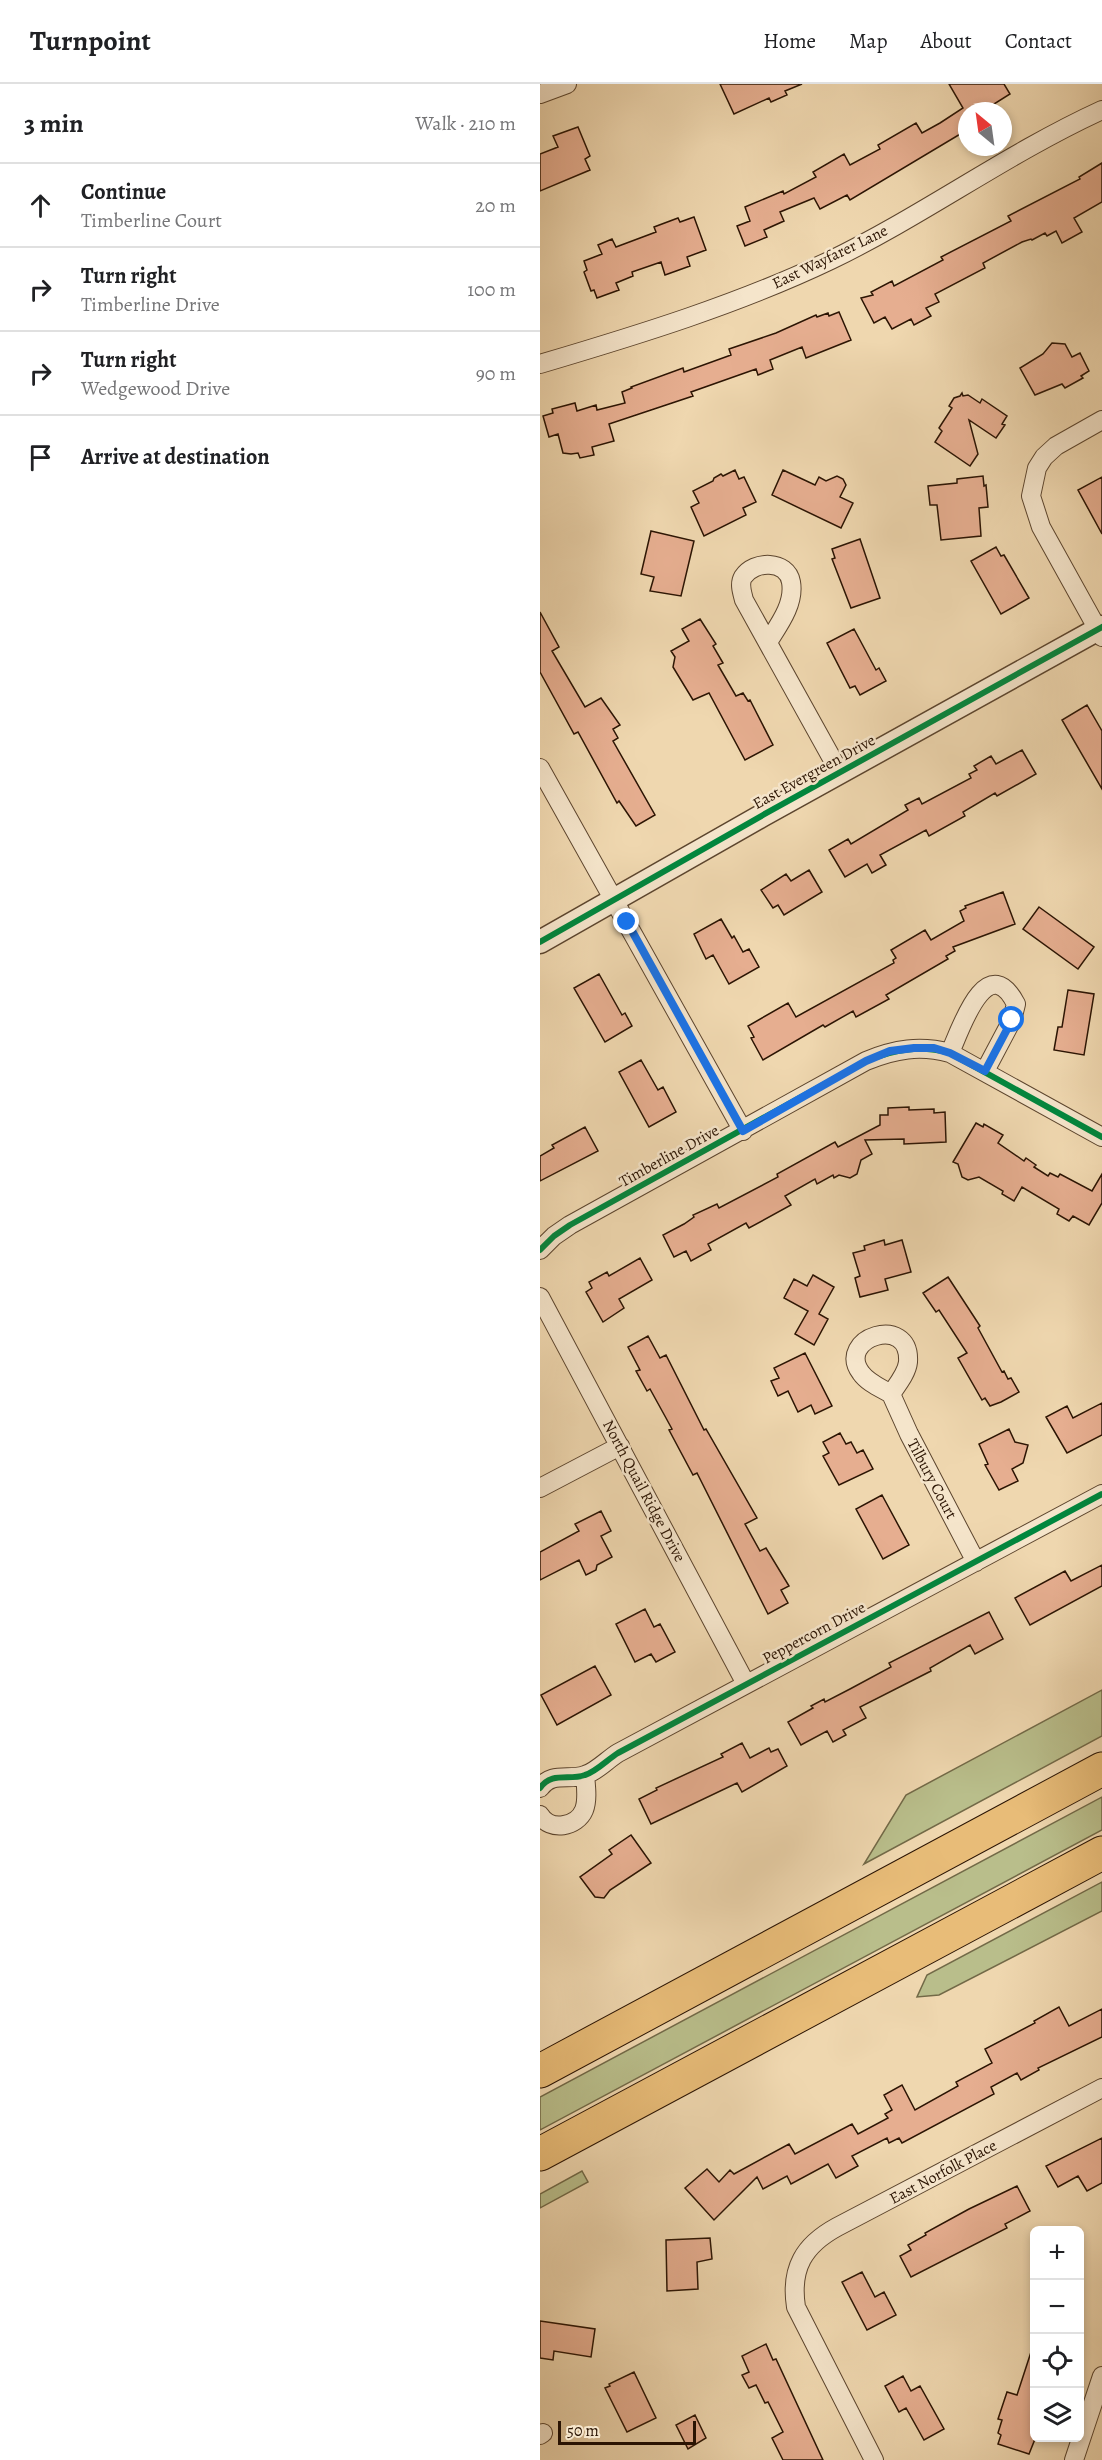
<!DOCTYPE html>
<meta charset="utf-8">
<style>
body{margin:0;font-family:Alegreya,serif;background:#f6f6f6;color:#202124}
.controls{position:absolute;right:18px;bottom:18px;display:grid;overflow:hidden;border-radius:9px;box-shadow:0 3px 9px #0003}
.controls button{width:54px;height:54px;display:grid;place-items:center;padding:0;border:0;border-bottom:2px solid #e0e0e0;background:#fff;color:#202124;font:30px sans-serif}
.compass{position:absolute;left:418px;top:18px;width:54px;height:54px;border-radius:50%;background:#fff;box-shadow:0 3px 9px #0003;rotate:331deg}
.scale{position:absolute;left:18px;bottom:15px;width:138px;box-sizing:border-box;padding-left:6px;border:3px solid #2b1403;border-top:0;font-size:16px;line-height:21px;white-space:nowrap;color:#2b1403;-webkit-text-stroke:4px #f5e5cb;paint-order:stroke}
.stop{position:absolute;width:18px;height:18px;margin:-14px;border:4px solid #1a73e8;border-radius:50%;background:#fff}
.stop.end{background:#1a73e8;border-color:#fff;box-shadow:0 2px 6px #0008}
.list{margin:0;padding:0;list-style:none}
h2{display:flex;justify-content:space-between;align-items:center;height:78px;margin:0;padding:0 24px;font-size:26px}
h2 small{font-size:20px;font-weight:400;color:#757577}
.list li{display:grid;grid-template-columns:39px 1fr auto;gap:18px;align-items:center;box-sizing:border-box;height:84px;padding:0 24px;border-top:2px solid #e0e0e0}
.list b{display:block;font-size:22px;white-space:nowrap}
.list p{margin:0;font-size:20px;white-space:nowrap;color:#757577}
.list em{font-size:20px;font-style:normal;color:#757577}
.icon{flex:none;width:33px;height:33px;fill:none;stroke:currentColor;stroke-width:2;stroke-linecap:round;stroke-linejoin:round}
.map{position:relative;flex:none;width:562px;height:2376px;overflow:hidden}
header{display:flex;align-items:center;gap:36px;box-sizing:border-box;height:84px;padding:0 30px;background:#fff;border-bottom:2px solid #e0e0e0}
header strong{font-size:28px}
nav{display:flex;gap:33px;margin-inline-start:auto;font-size:21px}
main{display:flex}
aside{flex:1;background:#fff}
.map>svg:first-child{display:block}
.green{fill:#b9be8b;stroke:#726947;stroke-width:1.5}
.building{fill:#e6ae90;stroke:#2b1403;stroke-width:1.5}
.lines{fill:none;stroke-linecap:round;stroke-linejoin:round}
.minor-casing{stroke:#5c452e;stroke-width:20}
.tertiary-casing{stroke:#5c452e;stroke-width:25}
.motorway-casing{stroke:#2b1403;stroke-width:35}
.minor{stroke:#f5e5cb;stroke-width:18}
.tertiary{stroke:#f5e5cb;stroke-width:22}
.motorway{stroke:#e8bc78;stroke-width:33}
.cycleway-casing{stroke:#f5e5cb;stroke-width:10}
.cycleway{stroke:#00873e;stroke-width:6}
.route{stroke:#1a73e8;stroke-width:8}
.labels{text-anchor:middle;dominant-baseline:central;stroke-width:5;stroke-linejoin:round;paint-order:stroke}
.street-label{font-size:16px;fill:#2b1403;stroke:#f5e5cb}
</style>
<header>
<strong>Turnpoint</strong>
<nav><a>Home</a><a>Map</a><a>About</a><a>Contact</a></nav>
</header>
<main>
<aside>
<h2>3 min<small>Walk · 210 m</small></h2>
<ul class="list">
<li><svg class="icon" aria-label="ahead" viewBox="0 0 24 24"><path d="M12 20V5M6 11l6-6 6 6"/></svg><div><b>Continue</b><p>Timberline Court</p></div><em>20 m</em></li>
<li><svg class="icon" aria-label="right" viewBox="0 0 24 24"><path d="M7 20v-9h11M14 6l5 5-5 5"/></svg><div><b>Turn right</b><p>Timberline Drive</p></div><em>100 m</em></li>
<li><svg class="icon" aria-label="right" viewBox="0 0 24 24"><path d="M7 20v-9h11M14 6l5 5-5 5"/></svg><div><b>Turn right</b><p>Wedgewood Drive</p></div><em>90 m</em></li>
<li><svg class="icon" aria-label="arrive" viewBox="0 0 24 24"><path d="M6 21V4h12l-3 4 3 4H6"/></svg><div><b>Arrive at destination</b></div></li>
</ul>
</aside>
<div class="map">
<svg width="562" height="2376" viewBox="0 0 562 2376">
<rect width="100%" height="100%" fill="#efd7af"/>
<filter id="stains"><feTurbulence type="fractalNoise" baseFrequency=".00333" numOctaves="4"/><feColorMatrix values="0 0 0 0 .2 0 0 0 0 .09 0 0 0 0 .02 0 0 0 .5 -.17"/></filter>
<radialGradient id="worn" r=".72"><stop offset=".6" stop-color="#630" stop-opacity="0"/><stop offset="1" stop-color="#630" stop-opacity=".3"/></radialGradient>
<path class="green" d="M562,1606V1652L324,1780L366,1711Z
M562,1713V1746L0,2046V2013Z
M562,1798V1827L399,1911L377,1913L387,1891Z
M42,2087L48,2098L0,2124V2110Z"/>
<path class="building" d="M180,0H262L245,7L247,11L231,18L229,14L194,30Z
M409,0H464L470,10L443,27H427V46L310,116L307,111L280,125L274,114L240,128L244,137L224,146L227,153L205,162L197,142L210,137L205,123L243,107L244,110L276,93L273,88L304,70L310,81L340,65L338,61L376,39L382,49L400,39L423,24Z
M38,43L50,72L45,75L50,86L0,107V70L18,63L13,52Z
M562,79V118L534,134L542,148L522,159L516,147L507,152L505,149L492,156L491,155L482,158L443,179L445,184L395,210L399,218L386,224L391,232L374,241L371,235L352,245L345,233L334,239L321,214L333,211L331,208L352,197L354,202L403,176L401,173L471,137L468,132L540,95L539,93Z
M154,133L166,166L147,173L150,182L125,191L121,178L92,188L93,192L76,199L79,206L57,214L54,206L51,207L44,188L47,186L44,177L62,170L58,161L72,155L76,163L116,148L114,143L138,134L140,138Z
M299,228L311,256L266,274L262,263L230,276L233,285L218,291L216,285L151,308L153,312L69,340L74,357L52,363L54,371L40,374L38,369L31,370L23,369L18,350L9,353L3,332L13,329L12,325L35,319L37,327L56,321L57,326L85,319L82,308L92,304L91,303L143,284L144,288L191,271L189,265L236,249L276,231L277,233L288,229L289,232Z
M512,259L525,260L532,273L540,269L549,287L541,292L543,294L525,304L522,300L495,311L480,284L503,270Z
M422,309L423,312L428,311L440,319L442,315L467,332L462,340L465,341L456,354L429,336L438,370L430,382L395,358L402,347L399,344L412,324L409,322L414,314L420,312Z
M195,386L199,395L204,393L216,418L203,424L206,431L164,452L151,423L159,419L153,407L173,397L174,394L181,390L183,392Z
M243,386L275,401L279,393L286,397L297,392L303,395L306,401L300,413L313,419L301,444L232,411Z
M443,392L444,402L446,401L448,423L439,424L441,452L401,456L397,421H390L388,402L417,399V395Z
M562,393V450L538,406Z
M111,447L154,457L141,512L110,507L114,493L101,490Z
M320,455L340,514L311,524L292,475L295,474L292,465Z
M456,463L461,472L464,471L489,514L461,530L431,477Z
M0,528L19,563L12,567L45,623L61,614L80,641L73,645L78,654L73,657L115,731L96,742L79,717L77,719L38,648L34,650L0,588Z
M160,535L176,560L173,562L183,579L178,581L196,612L203,609L208,617L210,616L233,661L205,676L169,609L153,616L133,583L135,573L131,567L149,557L142,545Z
M314,545L336,586L339,584L346,597L320,611L315,602L310,604L287,559Z
M547,621L562,647V705L522,636Z
M482,666L496,690L457,712L455,709L423,728L425,732L389,752L386,746L340,771L346,781L332,789L327,780L305,793L289,766L308,755L311,760L368,726L365,721L379,714L382,720L431,694L429,690L437,686L434,682L451,672L456,680Z
M269,786L282,808L244,831L238,821L233,824L221,806L246,790L251,797Z
M463,808L475,840L413,863L415,867L406,872L408,875L346,911L349,915L316,933L313,927L285,943L283,941L223,976L211,954L214,953L208,942L248,919L256,933L354,879L353,876L356,874L351,866L385,846L391,856L424,837L420,827L426,824L425,822Z
M499,823L554,863L538,885L483,845Z
M181,835L192,854L194,852L203,868L209,865L219,883L189,900L173,871L166,875L154,850Z
M59,890L82,931L85,929L92,942L65,958L34,904Z
M528,906L554,910L544,971L514,966L518,943H522Z
M101,976L118,1006L123,1003L136,1028L109,1043L79,988Z
M369,1023V1026L394,1025V1029L405,1028L406,1058L364,1060V1055L325,1056L332,1070L321,1076L317,1090L310,1094L299,1091L294,1094L293,1091L277,1100L275,1095L245,1112L251,1121L209,1144L206,1139L168,1160L171,1166L151,1177L146,1167L134,1173L123,1151L144,1140L154,1133L153,1131L177,1120L179,1124L238,1093L237,1090L295,1058L298,1063L340,1041V1031H348V1024Z
M436,1039L443,1043L444,1040L463,1051L458,1059L484,1077L486,1074L496,1081L494,1083L508,1092L510,1089L518,1093L520,1090L552,1107L562,1090V1119L549,1141L533,1132L529,1137L517,1130L519,1125L482,1103L474,1117L462,1110L463,1107L439,1093L428,1096L422,1093L418,1080L413,1078Z
M45,1043L58,1067L0,1097V1072L14,1064L12,1061Z
M344,1156L345,1161L362,1156L371,1188L345,1195L348,1206L320,1213L315,1194L320,1192L313,1169L325,1166L324,1162Z
M100,1174L112,1196L79,1215L84,1224L63,1238L46,1208L52,1204L49,1198L67,1188L69,1192Z
M273,1191L294,1203L279,1230L288,1235L274,1261L255,1250L268,1227L244,1214L254,1195L267,1202Z
M408,1193L440,1242L438,1244L462,1288L464,1287L468,1295L471,1294L479,1308L461,1318L450,1322L445,1314L442,1316L418,1274L427,1269L399,1226L396,1228L383,1209Z
M108,1252L120,1274L126,1271L164,1346L166,1345L217,1434L205,1440L220,1467L226,1464L249,1502L241,1506L248,1519L228,1530L157,1389L153,1391L129,1346L132,1345L126,1334L110,1305L107,1307L96,1287L100,1286L88,1263Z
M265,1269L292,1322L275,1330L271,1321L258,1328L248,1307L238,1312L231,1297L239,1294L234,1284Z
M562,1319V1351L527,1369L506,1333L527,1322L533,1334Z
M469,1345L475,1358L488,1361L483,1379L472,1385L478,1397L459,1406L445,1381L448,1380L439,1360Z
M300,1349L306,1360L311,1358L317,1369L323,1366L333,1385L299,1401L283,1372L289,1369L283,1358Z
M342,1411L369,1461L343,1475L316,1425Z
M61,1427L71,1447L61,1452L72,1473L57,1481L56,1486L46,1491L39,1476L0,1496V1468L39,1447L35,1440Z
M562,1481V1502L490,1541L475,1514L525,1487L531,1497Z
M105,1525L114,1543L120,1540L135,1568L116,1578L111,1570L95,1578L76,1540Z
M449,1528L463,1555L435,1570L430,1561L390,1584L391,1587L320,1623L326,1634L303,1646L306,1651L293,1658L287,1647L261,1661L248,1638L273,1624L271,1622L284,1615L285,1618L310,1605L351,1583L349,1579Z
M55,1582L71,1611L17,1641L1,1611Z
M202,1659L210,1674L229,1664L231,1668L238,1665L247,1682L202,1708L197,1699L111,1740L99,1715L117,1706L116,1704L183,1673L181,1670Z
M91,1751L111,1779L70,1806L64,1814L55,1813L40,1793L72,1770L69,1766Z
M519,1923L529,1942L562,1925V1953L498,1984L499,1986L481,1996L477,1989L451,2003L454,2010L362,2059L359,2054L349,2059L347,2054L312,2072L318,2082L296,2094L288,2080L251,2100L247,2092L223,2105L217,2093L174,2136L145,2104L167,2085L179,2098L190,2086L194,2090L249,2060L255,2070L312,2040L318,2050L348,2034L345,2030L352,2026L344,2011L362,2001L375,2026L418,2002L416,1998L452,1979L445,1965L495,1939L494,1937Z
M562,2054V2099L547,2107L538,2092L518,2103L506,2082Z
M477,2102L490,2127L465,2140L467,2144L371,2193L360,2172L371,2166L368,2161L386,2151L385,2149L429,2125Z
M170,2154L172,2175L157,2178L158,2205L127,2207L126,2156Z
M322,2188L335,2213L344,2208L356,2231L327,2246L302,2198Z
M0,2237L55,2245L51,2273L14,2267L13,2276L0,2274Z
M226,2260L233,2276L236,2275L283,2376H243L232,2354L243,2348L228,2318L225,2319L216,2301L209,2304L202,2291L209,2288L202,2272Z
M492,2265L495,2266V2355L489,2370L458,2360L461,2351L458,2349L462,2336L458,2335L467,2308L477,2311Z
M94,2288L116,2334L87,2348L65,2304L70,2302L69,2300Z
M363,2292L371,2307L380,2302L404,2345L384,2356L366,2324L359,2328L345,2302Z
M155,2331L166,2354L148,2365L136,2341Z"/>
<g class="lines">
<g class="minor-casing">
<path id="minor" d="M0,10L27,0
M0,280C98,251 199,220 291,176C384,131 468,69 562,26
M562,336L516,362L504,373L497,384L491,412L501,443L562,553
M228,558C238,542 255,520 251,498C247,476 214,476 203,493C199,500 202,508 204,516L300,689
M0,684L203,1047
M410,969C420,946 447,864 476,920L472,936L445,987
M0,1166L14,1152L30,1141L326,977C355,965 380,961 410,969L562,1053
M0,1213L206,1600
M351,1310C341,1304 328,1299 321,1289C295,1254 371,1229 368,1278C367,1289 357,1301 351,1310L369,1350L436,1478
M0,1404L80,1362
M0,1704C12,1687 29,1697 45,1691C56,1688 68,1675 78,1669L562,1410
M0,1731C10,1748 37,1743 44,1726C48,1716 46,1702 45,1691
M0,2351L3,2349
M334,2376L256,2223C250,2184 264,2161 297,2143L562,2004
M534,2376L562,2292"/>
</g>
<g class="tertiary-casing">
<path id="tertiary" d="M0,858L223,731L562,543"/>
</g>
<g class="motorway-casing">
<path id="motorway" d="M0,1987L562,1685
M0,2070L562,1769"/>
</g>
<use href="#minor" class="minor"/>
<use href="#tertiary" class="tertiary"/>
<use href="#motorway" class="motorway"/>
<g class="cycleway-casing">
<path id="cycleway" d="M0,858L223,731L562,543
M0,1166L14,1152L30,1141L326,977C355,965 380,961 410,969L562,1053
M0,1704C12,1687 29,1697 45,1691C56,1688 68,1675 78,1669L562,1410"/>
</g>
<use href="#cycleway" class="cycleway"/>
</g>
<g class="lines">
<path class="route" d="M87,838L203,1047L326,977L350,967L374,964H394L410,969L445,987L472,936"/>
</g>
<g class="labels">
<g class="street-label">
<text transform="translate(290 173) rotate(-26)">East Wayfarer Lane</text>
<text transform="translate(274 688) rotate(-29)">East Evergreen Drive</text>
<text transform="translate(129 1072) rotate(-29)">Timberline Drive</text>
<text transform="translate(392 1395) rotate(62)">Tilbury Court</text>
<text transform="translate(104 1407) rotate(62)">North Quail Ridge Drive</text>
<text transform="translate(274 1549) rotate(-28)">Peppercorn Drive</text>
<text transform="translate(403 2088) rotate(-28)">East Norfolk Place</text>
</g>
</g>
<rect width="100%" height="100%" filter="url(#stains)"/>
<rect width="100%" height="100%" fill="url(#worn)"/>
</svg>
<div class="controls">
<button>+</button>
<button>−</button>
<button><svg class="icon" aria-label="locate" viewBox="0 0 24 24"><circle cx="12" cy="12" r="6"/><path d="M12 2v4M12 18v4M2 12h4M18 12h4"/></svg></button>
<button><svg class="icon" aria-label="layers" viewBox="0 0 24 24"><path d="M12 4l9 5-9 5-9-5zM3 14l9 5 9-5"/></svg></button>
</div>
<svg class="compass" viewBox="-18 -18 36 36"><path d="M0-13l5 13h-10z" fill="#e53935"/><path d="M0 13l5-13h-10z" fill="#757577"/></svg>
<div class="scale">50 m</div>
<div class="stop" style="left:472px;top:936px"></div>
<div class="stop end" style="left:87px;top:838px"></div>
</div>
</main>
